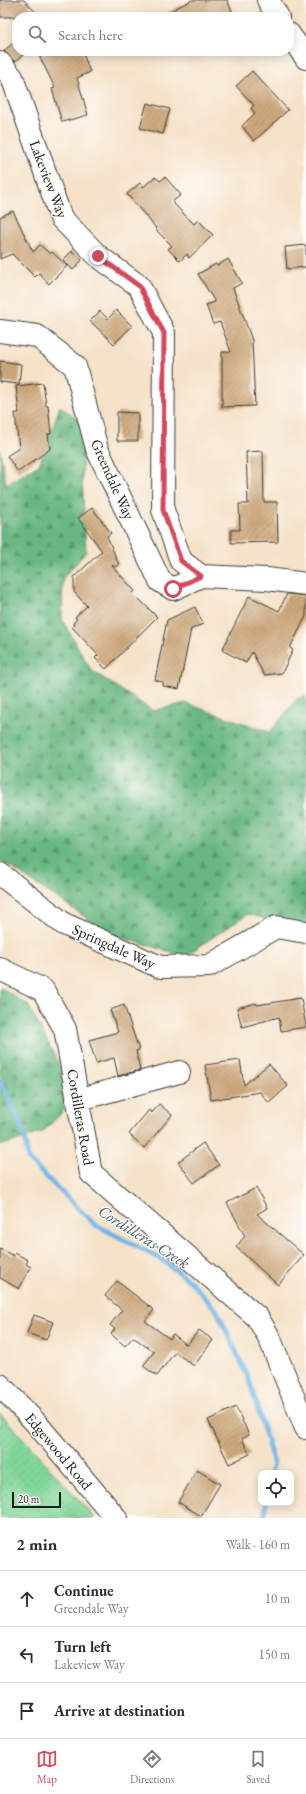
<!DOCTYPE html>
<meta charset="utf-8">
<style>
body{margin:0;font-family:"EB Garamond",serif;background:#f2f2f3;color:#2b2b33}
.controls{position:absolute;right:12px;bottom:12px;display:grid;overflow:hidden;border-radius:8px;box-shadow:0 2px 10px #0003}
.controls button{width:36px;height:36px;display:grid;place-items:center;padding:0;border:0;border-bottom:1px solid #e1e1e2;background:#fff;color:#2b2b33;font:20px sans-serif}
.scale{position:absolute;left:12px;bottom:10px;width:49px;box-sizing:border-box;padding-left:4px;border:2px solid #1c1c1c;border-top:0;font-size:11px;line-height:14px;white-space:nowrap;color:#1c1c1c;-webkit-text-stroke:3px #fdfcf7;paint-order:stroke}
.stop{position:absolute;width:12px;height:12px;margin:-9px;border:3px solid #d1495b;border-radius:50%;background:#fff}
.stop.end{background:#d1495b;border-color:#fff;box-shadow:0 1px 4px #0008}
.list{margin:0;padding:0;list-style:none}
h2{display:flex;justify-content:space-between;align-items:center;height:52px;margin:0;padding:0 16px;font-size:17px}
h2 small{font-size:13px;font-weight:400;color:#7c7c81}
.list li{display:grid;grid-template-columns:26px 1fr auto;gap:12px;align-items:center;box-sizing:border-box;height:56px;padding:0 16px;border-top:1px solid #e1e1e2}
.list b{display:block;font-size:15px;white-space:nowrap}
.list p{margin:0;font-size:13px;white-space:nowrap;color:#7c7c81}
.list em{font-size:13px;font-style:normal;color:#7c7c81}
.icon{flex:none;width:22px;height:22px;fill:none;stroke:currentColor;stroke-width:2;stroke-linecap:round;stroke-linejoin:round}
.map{position:relative;flex:none;width:306px;height:1518px;overflow:hidden}
.search{position:absolute;background:#fff;box-shadow:0 2px 10px #0003;left:12px;right:12px;top:12px;height:44px;display:flex;align-items:center;gap:10px;box-sizing:border-box;padding:0 14px;border-radius:16px;color:#7c7c81;font-size:15px}
.sheet{height:220px;background:#fff}
nav{display:flex;justify-content:space-around;align-items:center;box-sizing:border-box;height:56px;border-top:1px solid #e1e1e2;background:#fff;font-size:11px;color:#7c7c81}
nav a{display:grid;justify-items:center;gap:2px}
nav .on{color:#d1495b}
.map>svg:first-child{display:block}
.grass{fill:url(#grass-dots);stroke:#4e795a}
.forest{fill:url(#forest-firs);stroke:#426a4e}
.lines{fill:none;stroke-linecap:round;stroke-linejoin:round}
.stream{stroke:#6fb3e5;stroke-width:5}
.building{fill:url(#building-hatch)}
.minor-casing{stroke:#3d3a36;stroke-width:24}
.major-casing{stroke:#3d3a36;stroke-width:24}
.minor{stroke:#fff;stroke-width:22}
.major{stroke:#fff;stroke-width:22}
.route{stroke:#d1495b;stroke-width:5}
.labels{text-anchor:middle;dominant-baseline:central;stroke-width:3;stroke-linejoin:round;paint-order:stroke}
.street-label{font-size:15px;fill:#1c1c1c;stroke:#fdfcf7}
.water-label{font-size:16px;font-style:italic;fill:#3d586c;stroke:#fdfcf7}
</style>
<div class="map">
<svg width="306" height="1518" viewBox="0 0 306 1518">
<defs>
<pattern id="grass-dots" width="8" height="8" patternUnits="userSpaceOnUse"><rect width="8" height="8" fill="#81d699"/><path d="M2 2h.1M6 6h.1" fill="none" stroke="#6fb783" stroke-width="1.8" stroke-linecap="round"/></pattern>
<pattern id="forest-firs" width="22" height="20" patternUnits="userSpaceOnUse"><rect width="22" height="20" fill="#68b781"/><path d="M5 1l3.5 6h-7zM16 11l3.5 6h-7z" fill="#559469"/></pattern>
<pattern id="building-hatch" width="6" height="6" patternUnits="userSpaceOnUse"><rect width="6" height="6" fill="#cea87d"/><path d="M-1 1l2-2M0 6l6-6M5 7l2-2" fill="none" stroke="#b0906b"/></pattern>
</defs>
<rect width="100%" height="100%" fill="#fdfcf7"/>
<filter id="ink" filterUnits="userSpaceOnUse"><feTurbulence type="fractalNoise" baseFrequency=".025" numOctaves="2"/><feDisplacementMap in="SourceGraphic" scale="8" xChannelSelector="R" yChannelSelector="G"/><feConvolveMatrix kernelMatrix="1 2 1 2 8 2 1 2 1" color-interpolation-filters="sRGB"/></filter>
<filter id="wash" filterUnits="userSpaceOnUse"><feTurbulence type="fractalNoise" baseFrequency=".012" numOctaves="4" result="noise"/><feDisplacementMap in="SourceGraphic" scale="16" xChannelSelector="R" yChannelSelector="G"/><feGaussianBlur stdDeviation="0.9" result="paint"/><feColorMatrix in="noise" values="0 0 0 0 0 0 0 0 0 0 0 0 0 0 0 0 0 1.4 0 .05"/><feComposite in="paint" operator="in"/></filter>
<g filter="url(#wash)">
<rect width="100%" height="100%" fill="#f5e2c9"/>
<path class="grass" d="M0,1413L95,1518H0Z"/>
<path class="forest" d="M60,406L85,425L82,475L86,552L63,578L62,619L91,670L153,711L185,703L270,732L297,699L306,696V930L248,914L185,956L112,935L0,860V450L6,484L39,465Z
M0,987L28,1005L58,1062L71,1103L43,1132L0,1146Z"/>
<g class="lines">
<path class="stream" d="M0,1080L24,1133L28,1159L94,1224L161,1259L191,1282L217,1311L249,1379L273,1461L271,1473
M264,1518L266,1503"/>
</g>
<g id="blocks">
<path class="building" d="M0,0H24L40,17H0Z
M192,0H227L232,11L220,17H158Z
M13,43L17,48V51H20L23,55L15,62L4,51Z
M37,51H82L90,72L77,78L88,115L62,122L52,89L55,88Z
M252,71L288,110L254,141L242,126L255,113L251,108L254,105L236,86Z
M147,103L170,109L163,134L140,128Z
M155,177L160,181L165,177L181,195L172,202L194,224L198,220L213,235L189,258L187,254L180,261L168,249L172,246L155,229L156,228L127,194L140,183L143,187Z
M13,211L33,252L40,245L50,254L52,252L67,266L49,284L39,273L35,277L12,254L0,259V217Z
M306,245V267L287,269L285,247Z
M72,251L82,260L73,270L63,260Z
M228,259L242,283L233,288L252,340L255,406L222,407V352H231L220,322L213,324L206,305L215,302L198,274L216,264L217,266Z
M116,310L132,326L114,344L90,321L100,311L108,319Z
M0,361L21,364L19,384L0,382Z
M43,383L46,406H48L49,414L51,434H48L50,449L18,472L7,456L19,448L15,413H19L16,386Z
M117,412L138,413V441H117Z
M263,451L264,502H277L278,542L231,543V530H240L239,504H248L246,452Z
M92,508L111,533L107,536L119,565L115,567L113,565L112,566L135,591L133,593L157,617L106,669L95,658L98,655L72,627L74,625L73,623L77,619L75,617L87,606L74,592V577L102,551L78,518Z
M287,594L306,596V616L290,648L293,650L282,673L264,675L252,652L246,663L222,650L249,596L279,611Z
M195,607L203,624L191,629L179,689L163,686V682L155,680L167,620Z
M301,998L306,1027L281,1031L279,1017L242,1027L237,1008L256,1003L257,1005Z
M124,1005L139,1050L136,1051L140,1070L118,1076L114,1058L96,1063L89,1040L118,1032L110,1010Z
M240,1060L244,1085L269,1064L288,1086L269,1103L260,1092L211,1100L205,1065Z
M159,1104L172,1115L144,1148L129,1134L149,1110L152,1113Z
M203,1143L219,1165L194,1183L178,1162Z
M256,1188L267,1208L257,1214L304,1255L278,1285L236,1247L245,1236L227,1203Z
M0,1249L14,1256L15,1253L28,1260L26,1264L31,1267L19,1289L0,1278Z
M117,1281L154,1310L145,1321L170,1339L173,1334L187,1345L199,1330L213,1340L194,1366L175,1352L157,1376L143,1366L154,1352L133,1337L125,1346L111,1334L115,1329L110,1325L122,1310L105,1296Z
M34,1315L53,1322L46,1340L27,1333Z
M236,1407L249,1435L242,1439L250,1454L229,1464L208,1420Z
M197,1470L220,1484L201,1516L178,1502Z"/>
</g>
</g>
<g filter="url(#ink)">
<use href="#blocks" fill-opacity="0" stroke="#3d3a36" stroke-width="1"/>
<g class="lines">
<g class="minor-casing">
<path id="minor" d="M268,0L278,17
M289,34L306,58
M0,63L12,77L61,218L98,256L139,286L164,333L163,510L181,561L201,576L267,579L306,584
M0,331L37,336L75,366L97,449L160,581L173,589L201,576
M0,874L64,924L160,967L209,966L276,927L306,932
M0,969L43,990L65,1029L91,1173L257,1317L269,1337L306,1428
M77,1100L179,1072"/>
</g>
<g class="major-casing">
<path id="major" d="M0,1385L37,1424L116,1518"/>
</g>
<use href="#minor" class="minor"/>
<use href="#major" class="major"/>
</g>
</g>
<g class="lines" filter="url(#ink)">
<path class="route" d="M98,256L139,286L164,333L163,510L181,561L201,576L173,589"/>
</g>
<g class="labels">
<g class="street-label">
<text transform="translate(49 179) rotate(69)">Lakeview Way</text>
<text transform="translate(113 479) rotate(66)">Greendale Way</text>
<text transform="translate(114 946) rotate(24)">Springdale Way</text>
<text transform="translate(81 1117) rotate(80)">Cordilleras Road</text>
<text transform="translate(59 1451) rotate(50)">Edgewood Road</text>
</g>
<g class="water-label">
<text transform="translate(144 1237) rotate(32)">Cordilleras Creek</text>
</g>
</g>
</svg>
<div class="controls">
<button><svg class="icon" aria-label="locate" viewBox="0 0 24 24"><circle cx="12" cy="12" r="6"/><path d="M12 2v4M12 18v4M2 12h4M18 12h4"/></svg></button>
</div>
<div class="scale">20 m</div>
<div class="stop" style="left:173px;top:589px"></div>
<div class="stop end" style="left:98px;top:256px"></div>
<div class="search"><svg class="icon" aria-label="search" viewBox="0 0 24 24"><circle cx="10" cy="10" r="6"/><path d="M15 15l6 6"/></svg>Search here</div>
</div>
<section class="sheet">
<h2>2 min<small>Walk · 160 m</small></h2>
<ul class="list">
<li><svg class="icon" aria-label="ahead" viewBox="0 0 24 24"><path d="M12 20V5M6 11l6-6 6 6"/></svg><div><b>Continue</b><p>Greendale Way</p></div><em>10 m</em></li>
<li><svg class="icon" aria-label="left" viewBox="0 0 24 24"><path d="M17 20v-9H6M10 6l-5 5 5 5"/></svg><div><b>Turn left</b><p>Lakeview Way</p></div><em>150 m</em></li>
<li><svg class="icon" aria-label="arrive" viewBox="0 0 24 24"><path d="M6 21V4h12l-3 4 3 4H6"/></svg><div><b>Arrive at destination</b></div></li>
</ul>
</section>
<nav>
<a class="on"><svg class="icon" aria-label="map" viewBox="0 0 24 24"><path d="M3 6l6-2 6 2 6-2v14l-6 2-6-2-6 2zM9 4v14M15 6v14"/></svg>Map</a>
<a><svg class="icon" aria-label="directions" viewBox="0 0 24 24"><path d="M12 3l9 9-9 9-9-9zM9 14v-3h6M13 9l2 2-2 2"/></svg>Directions</a>
<a><svg class="icon" aria-label="saved" viewBox="0 0 24 24"><path d="M7 4h10v16l-5-4-5 4z"/></svg>Saved</a>
</nav>
